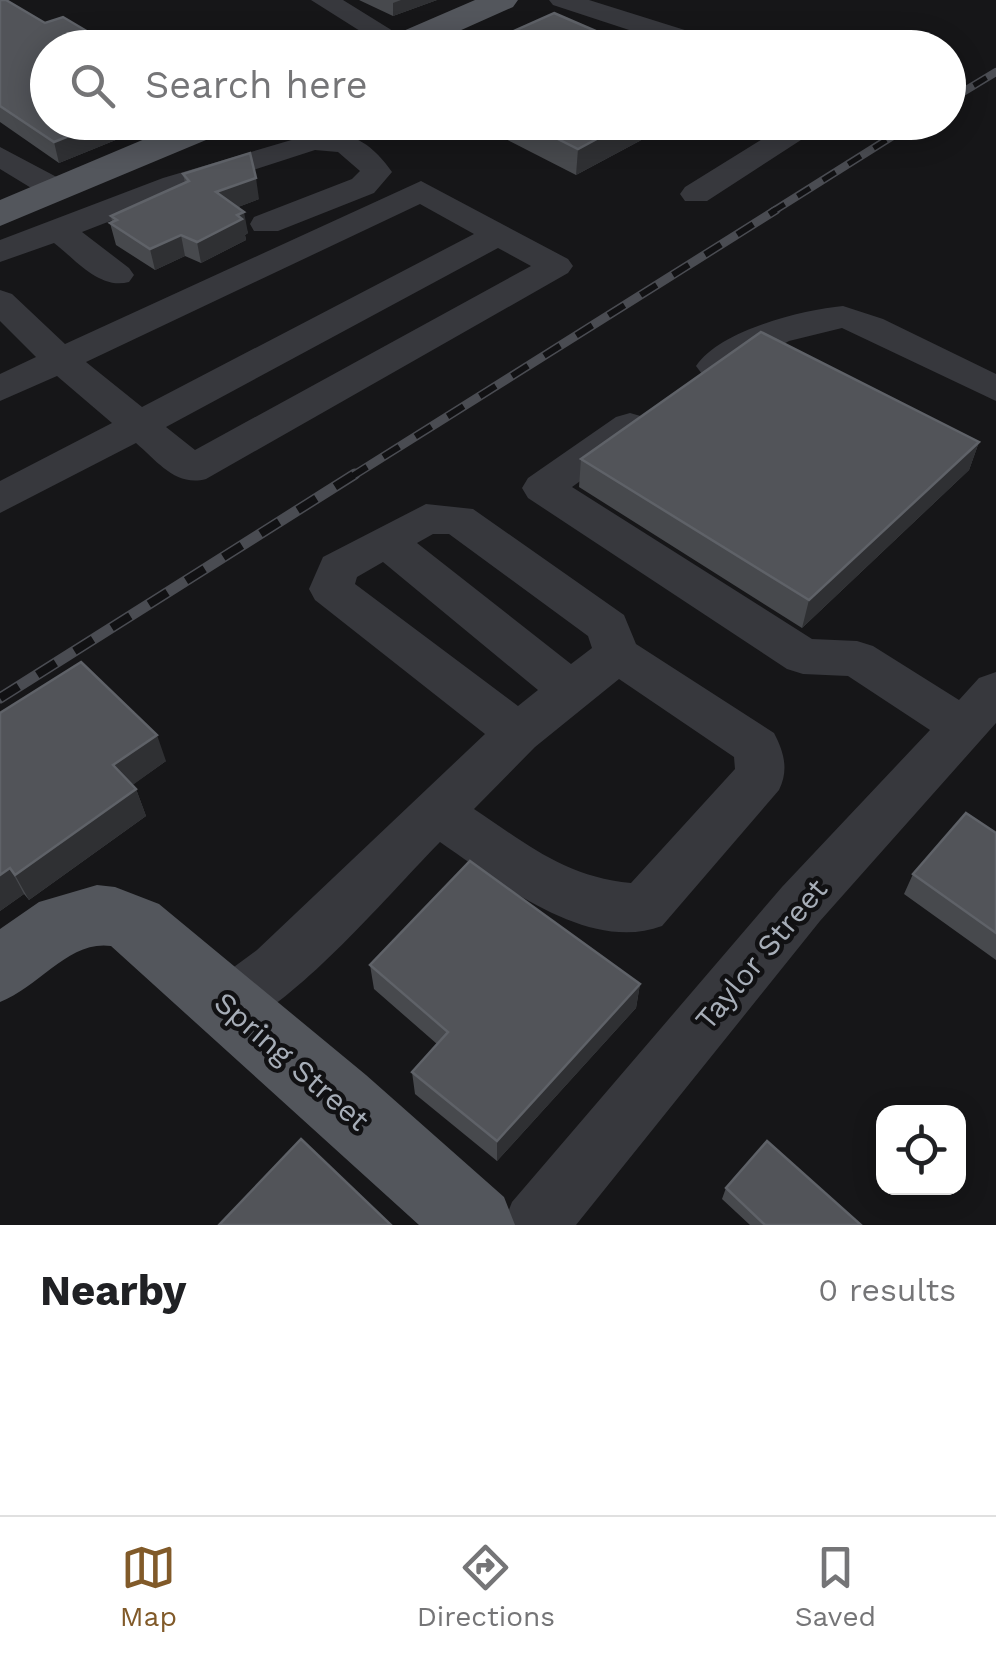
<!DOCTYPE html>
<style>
body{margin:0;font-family:"Work Sans",sans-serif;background:#f6f6f6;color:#202124}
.controls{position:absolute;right:30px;bottom:30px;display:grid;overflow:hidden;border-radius:20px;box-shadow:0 5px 25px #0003}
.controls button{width:90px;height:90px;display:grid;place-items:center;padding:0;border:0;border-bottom:2px solid #e0e0e0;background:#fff;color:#202124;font:50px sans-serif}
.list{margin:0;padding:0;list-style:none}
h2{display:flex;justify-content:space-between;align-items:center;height:130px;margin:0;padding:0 40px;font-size:42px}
h2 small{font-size:32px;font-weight:400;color:#757577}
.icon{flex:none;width:55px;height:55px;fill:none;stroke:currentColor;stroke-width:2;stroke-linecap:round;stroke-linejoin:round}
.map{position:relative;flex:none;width:996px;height:1225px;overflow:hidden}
.search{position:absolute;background:#fff;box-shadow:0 5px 25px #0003;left:30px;right:30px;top:30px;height:110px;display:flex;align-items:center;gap:25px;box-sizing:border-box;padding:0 35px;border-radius:55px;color:#757577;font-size:38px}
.sheet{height:290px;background:#fff}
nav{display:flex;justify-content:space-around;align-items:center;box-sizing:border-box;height:140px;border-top:2px solid #e0e0e0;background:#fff;font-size:28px;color:#757577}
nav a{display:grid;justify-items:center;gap:5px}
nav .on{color:#815a29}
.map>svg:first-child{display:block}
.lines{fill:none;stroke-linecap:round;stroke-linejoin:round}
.minor{fill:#37383d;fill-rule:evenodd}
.major{fill:#53565c;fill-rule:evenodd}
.rail-far2-casing{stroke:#4a4c52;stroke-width:8}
.rail-far1-casing{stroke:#4a4c52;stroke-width:9}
.rail-casing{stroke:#4a4c52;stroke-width:11}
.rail-far2{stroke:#111113;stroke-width:5;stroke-dasharray:15;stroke-linecap:butt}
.rail-far1{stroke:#111113;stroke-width:6;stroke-dasharray:19;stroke-linecap:butt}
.rail{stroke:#111113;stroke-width:8;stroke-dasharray:22;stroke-linecap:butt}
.wall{fill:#47494d}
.shaded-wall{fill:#2f3033}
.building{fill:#525459;stroke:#5f6268;stroke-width:2.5}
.labels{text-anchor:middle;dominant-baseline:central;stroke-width:9;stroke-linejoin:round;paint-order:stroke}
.near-street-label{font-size:30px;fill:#a7aeb8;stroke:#111113}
</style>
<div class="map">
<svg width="996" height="1225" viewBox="0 0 996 1225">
<rect width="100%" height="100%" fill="#161618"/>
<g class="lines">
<path class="minor" d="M311,0H343L414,44L411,48H387Z
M549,0H589L723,42L726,48H684L553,5Z
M790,122H820L821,127L707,201H685L680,194L685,187Z
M322,131C354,132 374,146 392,172L374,193L278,231H254L250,224L254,217L352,179L360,171L338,152L315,150L185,192L82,232L129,268L134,275L129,282C100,290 76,260 54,243L0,262V240L163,178Z
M0,147L68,183L73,190L68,197H46L0,169Z
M421,181L568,259L573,266L568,273L206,479C176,487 158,462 136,443L0,513V481L112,423L57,376L0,401V374L36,357L0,321V290L12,294L65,344ZM420,204L474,234L142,407L86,362ZM498,248L531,266L195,450L166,427Z
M843,306L883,319L996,374V401L842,328L789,341L728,374L715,377L702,374L696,366C720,330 802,310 843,306Z
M630,413L644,417L650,426L644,435L572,487L812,639L857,641L873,646L959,700L979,678L996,672V723L820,921L576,1225H503L512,1202L782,887L930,730L848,676L803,674L787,669L528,498L522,488L528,478L616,417Z
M426,504L473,509L624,615L636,644L774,733C784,752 789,770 779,790L662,926C588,954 498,882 440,842C387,896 295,1006 228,1032L208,1024L199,1005L208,986L257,950L485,734L315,600L309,589L323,557ZM433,534H449L588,636L592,648L571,664L417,543ZM383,562L538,690L518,706L355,584L357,577ZM619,679L734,757L735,769L631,883C565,877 527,844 474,809L535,747Z"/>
<path class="major" d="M475,0H518L513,7L421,48H376L380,41Z
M185,122H235L230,130L0,226V200Z
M97,885L115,887L159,904L366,1075L504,1197L515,1225H419L111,946C69,940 39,987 0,1002V929L39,902Z"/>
<g class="rail-far2-casing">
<path id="rail-far2" d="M948,101L996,72
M772,212L915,122"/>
</g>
<g class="rail-far1-casing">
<path id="rail-far1" d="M351,477L776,210"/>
</g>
<g class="rail-casing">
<path id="rail" d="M0,698L355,474"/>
</g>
<use href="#rail-far2" class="rail-far2"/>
<use href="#rail-far1" class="rail-far1"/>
<use href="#rail" class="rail"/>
</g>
<path class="wall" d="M0,0L160,122L59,163L0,122Z
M359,0H437L393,16Z
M472,122H675L576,175Z
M183,174L259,199L238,207L248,233L245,235L246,240L201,263L185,256L155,270L116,245L110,223L112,222L111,216L185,183Z
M979,442L969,470L802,628L579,487L581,459Z
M0,713L166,761L132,785L136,789L146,816L29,900L24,894L0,911Z
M996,833V960L904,894L913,874Z
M370,965L640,984L636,1008L497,1161L415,1094L412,1072L437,1044L374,989Z
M726,1188L861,1225H750L722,1199Z"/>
<path class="shaded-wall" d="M401,0H437L393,16V3Z
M104,122H160L59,163L54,142Z
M628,122H675L576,175L578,149Z
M256,178L259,199L220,214L216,192Z
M244,212L248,233L245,235L246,240L201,263L197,242Z
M181,235L185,256L155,270L150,249Z
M979,442L969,470L802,628L809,600Z
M157,735L166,761L123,792L113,765Z
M136,789L146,816L29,900L15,875Z
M10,868L24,894L0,911V875Z
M640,984L636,1008L497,1161V1141Z"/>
<path class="building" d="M0,0H6L45,23L63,17L115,48H48V122H104L54,142L0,106Z
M554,13L635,48H476Z
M524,122H628L578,149Z
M250,153L256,178L216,192L244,212L237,215L242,219L197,242L181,235L150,249L110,223L117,220L111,216L189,181L183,174Z
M761,332L979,442L809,600L581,459Z
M81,662L157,735L113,765L136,789L15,875L10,868L0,875V713Z
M966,813L996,833V933L913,874Z
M470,861L640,984L497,1141L412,1072L448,1032L370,965Z
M301,1139L391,1225H219Z
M767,1141L861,1225H765L726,1188Z"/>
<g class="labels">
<g class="near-street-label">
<text transform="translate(761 954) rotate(-50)">Taylor Street</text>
<text transform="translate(292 1061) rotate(41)">Spring Street</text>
</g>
</g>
</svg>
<div class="controls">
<button><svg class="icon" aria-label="locate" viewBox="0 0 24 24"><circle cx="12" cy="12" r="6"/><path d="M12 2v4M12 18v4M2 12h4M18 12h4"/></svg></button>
</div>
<div class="search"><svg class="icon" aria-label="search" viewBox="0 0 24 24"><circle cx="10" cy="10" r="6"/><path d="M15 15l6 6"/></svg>Search here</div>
</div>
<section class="sheet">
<h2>Nearby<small>0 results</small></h2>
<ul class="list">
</ul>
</section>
<nav>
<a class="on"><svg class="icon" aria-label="map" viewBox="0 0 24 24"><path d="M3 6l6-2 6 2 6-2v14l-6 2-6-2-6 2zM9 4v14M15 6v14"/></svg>Map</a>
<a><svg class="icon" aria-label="directions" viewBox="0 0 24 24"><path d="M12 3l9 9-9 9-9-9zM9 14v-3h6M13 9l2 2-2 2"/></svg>Directions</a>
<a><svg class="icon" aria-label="saved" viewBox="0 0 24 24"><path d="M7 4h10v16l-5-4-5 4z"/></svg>Saved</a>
</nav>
